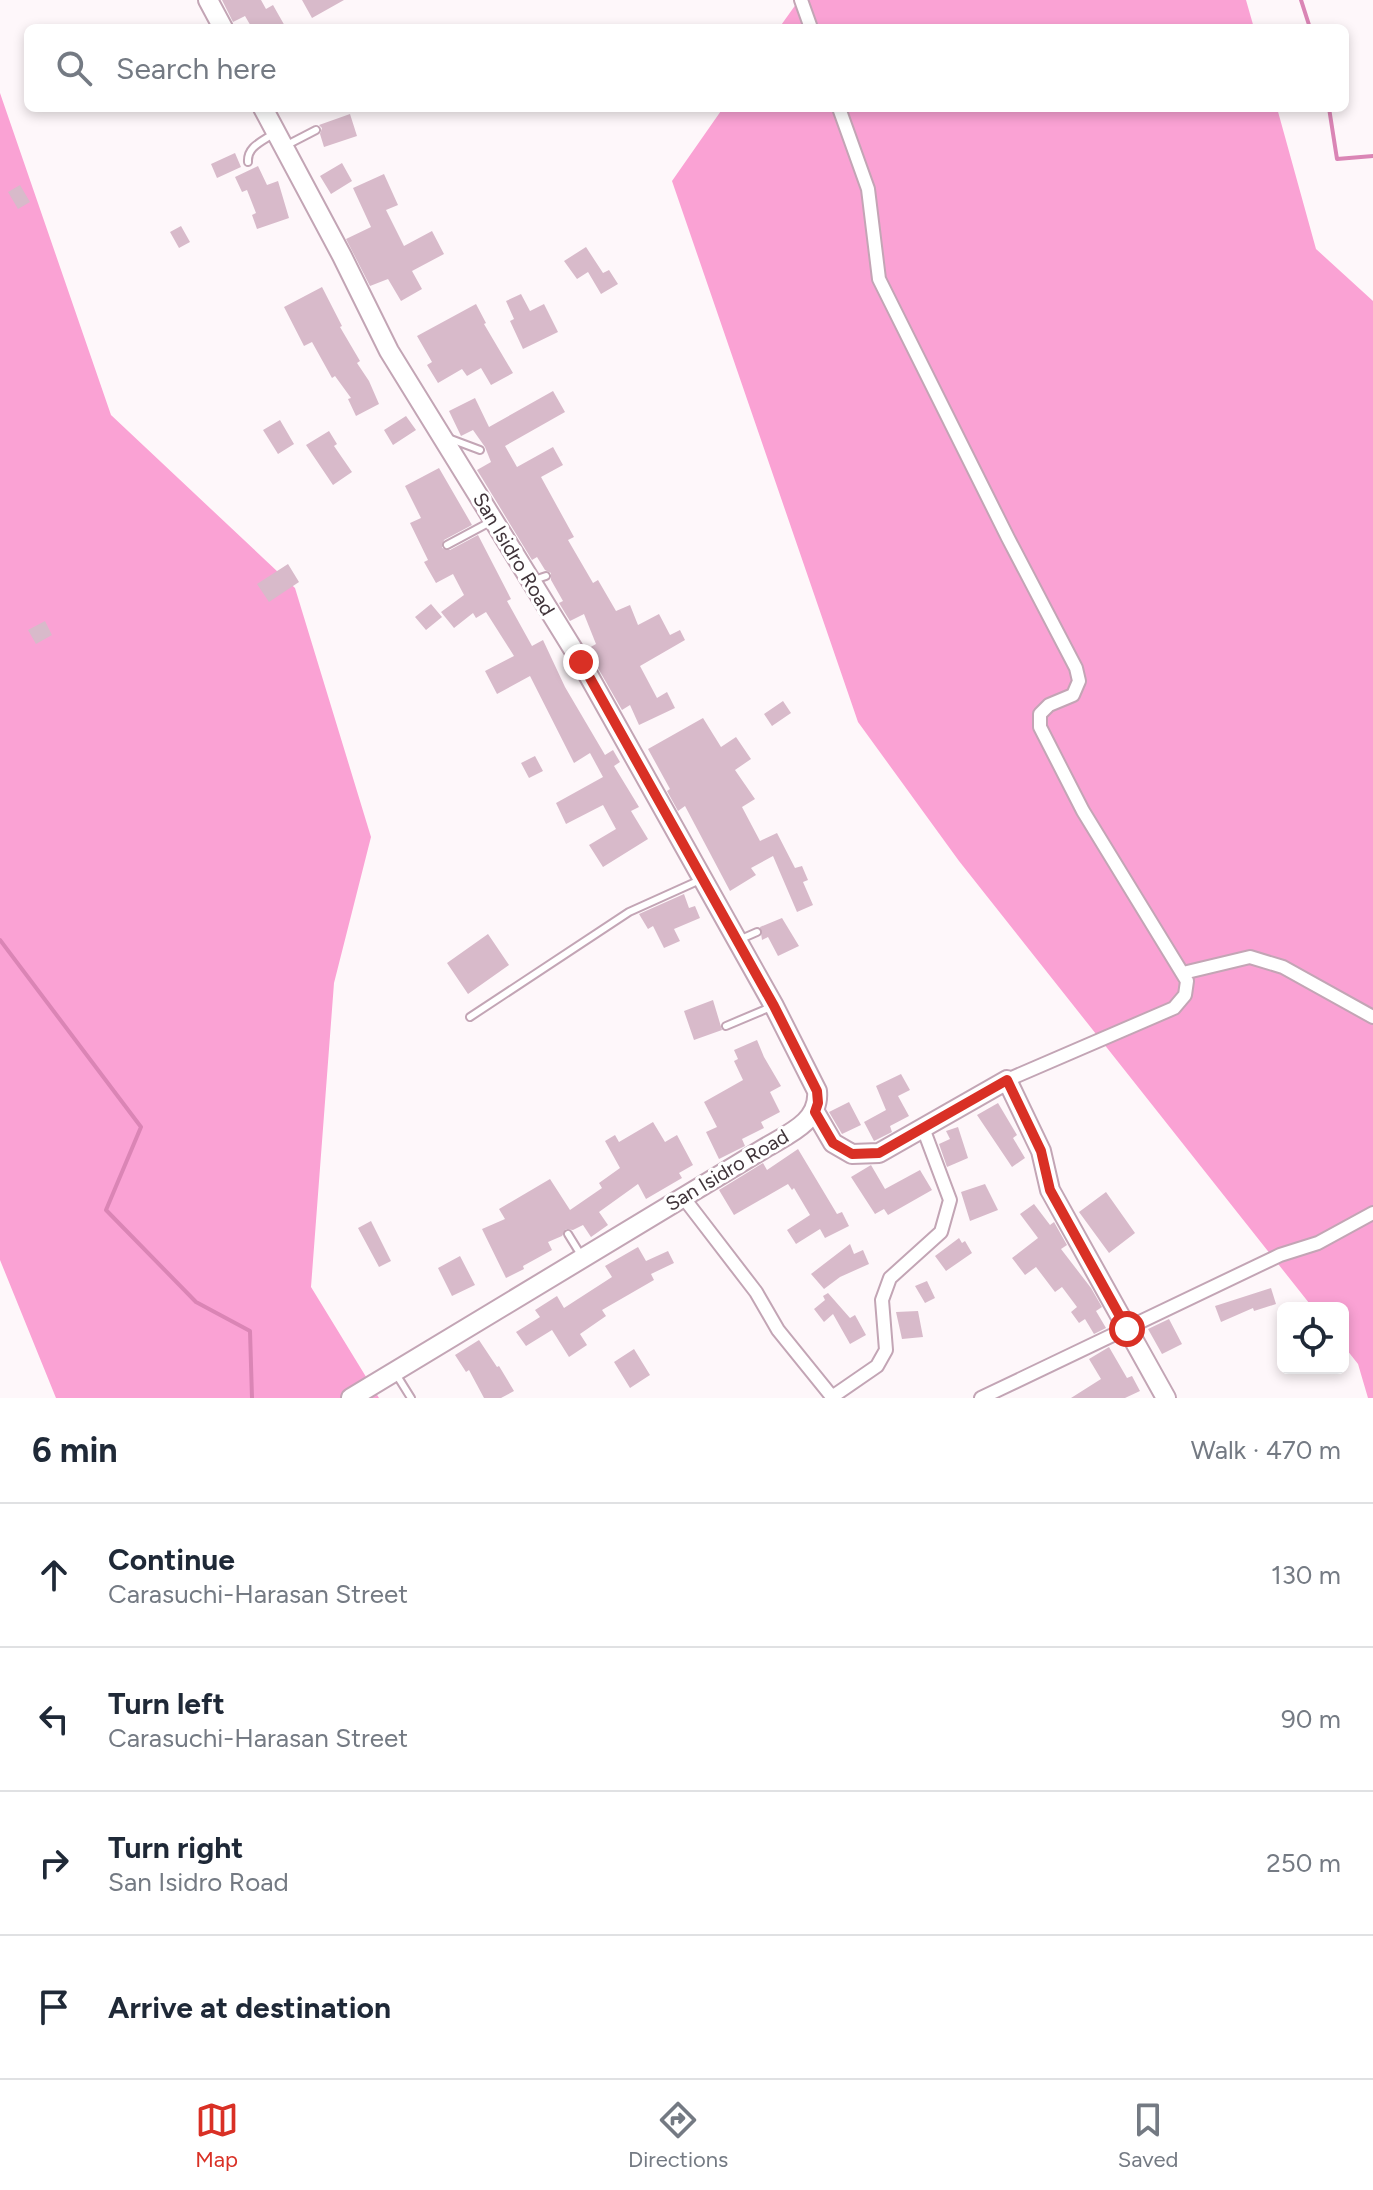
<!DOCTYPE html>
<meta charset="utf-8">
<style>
body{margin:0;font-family:Figtree,sans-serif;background:#f2f2f3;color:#1f2937}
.controls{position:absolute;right:24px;bottom:24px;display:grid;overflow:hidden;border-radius:12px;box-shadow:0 4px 12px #0003}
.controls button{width:72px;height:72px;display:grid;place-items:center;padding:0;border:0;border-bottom:2px solid #e0e1e3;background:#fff;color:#1f2937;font:40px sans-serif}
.stop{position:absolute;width:24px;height:24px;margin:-18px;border:6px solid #d93025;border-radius:50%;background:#fff}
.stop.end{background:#d93025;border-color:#fff;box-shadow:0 2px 8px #0008}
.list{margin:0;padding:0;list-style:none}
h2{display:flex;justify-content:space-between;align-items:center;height:104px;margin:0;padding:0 32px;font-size:34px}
h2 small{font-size:26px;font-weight:400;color:#747a83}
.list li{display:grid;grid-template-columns:52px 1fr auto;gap:24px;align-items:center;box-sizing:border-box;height:144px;padding:0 32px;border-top:2px solid #e0e1e3}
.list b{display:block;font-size:30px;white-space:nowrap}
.list p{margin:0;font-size:26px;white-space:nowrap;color:#747a83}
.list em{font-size:26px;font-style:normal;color:#747a83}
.icon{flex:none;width:44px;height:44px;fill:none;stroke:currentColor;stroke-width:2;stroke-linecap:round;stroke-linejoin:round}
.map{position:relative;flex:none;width:1373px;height:1398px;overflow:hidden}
.search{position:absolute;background:#fff;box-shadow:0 4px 12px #0003;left:24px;right:24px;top:24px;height:88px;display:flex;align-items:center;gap:20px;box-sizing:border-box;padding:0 28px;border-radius:12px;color:#747a83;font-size:30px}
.sheet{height:680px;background:#fff}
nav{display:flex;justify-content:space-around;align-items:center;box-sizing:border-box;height:112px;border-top:2px solid #e0e1e3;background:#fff;font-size:22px;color:#747a83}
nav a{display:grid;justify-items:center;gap:4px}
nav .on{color:#d93025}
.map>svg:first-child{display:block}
.forest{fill:#faa2d4}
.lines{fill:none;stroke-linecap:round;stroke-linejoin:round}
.stream{stroke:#da85b5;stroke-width:4}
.building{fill:#d8baca}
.lane-casing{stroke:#c3a5b5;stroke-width:10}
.street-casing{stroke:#c3a5b5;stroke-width:16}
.secondary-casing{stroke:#c3a5b5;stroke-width:22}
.lane{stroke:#fff;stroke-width:6}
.street{stroke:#fff;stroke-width:12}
.secondary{stroke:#fff;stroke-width:18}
.route{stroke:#d93025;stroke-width:10}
.labels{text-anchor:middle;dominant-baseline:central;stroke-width:6;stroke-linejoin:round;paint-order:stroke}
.street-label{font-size:20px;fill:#40343a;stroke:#fff}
</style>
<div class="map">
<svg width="1373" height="1398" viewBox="0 0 1373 1398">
<rect width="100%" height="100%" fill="#fef7fa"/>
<path class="forest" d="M799,0H1246L1254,28H779Z
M0,93L111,415L295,588L371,837L334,983L311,1287L379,1398H56L0,1260Z
M723,108H1277L1316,249L1373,301V1398H1368L1358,1364L1343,1345V1308H1313L959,861L858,722L672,181Z"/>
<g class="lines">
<path class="stream" d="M1301,0L1310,28
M1329,108L1337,159L1373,156
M0,940L141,1127L106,1210L196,1302L250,1331L252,1398"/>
</g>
<path class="building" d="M222,0H261L266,9L273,5L286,28H252L245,16L233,22Z
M302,0H344L312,18Z
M350,114L357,136L324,147L320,134L322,128L319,125Z
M235,153L241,167L217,178L211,164Z
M342,163L352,181L331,194L320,176Z
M258,166L267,185L278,181L289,218L257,229L252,215L256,213L247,190L242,192L235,177Z
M384,174L398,205L386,210L404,246L432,231L444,254L412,271L422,289L401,301L388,279L370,286L346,239L371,227L353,188Z
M20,185L30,202L18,209L8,192Z
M181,226L190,242L179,248L170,232Z
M586,247L603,273L609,270L618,284L601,294L588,272L577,279L564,261Z
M322,287L342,326L340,327L360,361L357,363L369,381L379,404L356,416L348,399L351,398L335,376L332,378L312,342L304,346L284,307Z
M521,294L530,311L544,304L558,332L523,349L510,321L514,319L506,301Z
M476,304L486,323L484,324L513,373L491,385L481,368L467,376L462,369L438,383L427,365L432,362L417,336Z
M553,391L565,412L505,446L517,467L553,447L563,465L541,477L574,537L568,540L593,583L598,580L616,611L630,605L638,625L659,614L670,635L680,630L685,640L640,666L657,698L667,692L675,708L639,725L630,705L622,710L587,649L596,644L584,614L570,621L559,603L563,601L551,580V573L545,570L537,557L532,560L482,478L477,470L491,462L485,447L473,430L461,436L449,411L475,398L489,427Z
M406,416L416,430L393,445L384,430Z
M280,420L294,444L278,454L263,430Z
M329,431L337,444L334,446L352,472L333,485L306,445Z
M439,468L472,525L444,540L442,548L450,550L478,535L511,599L507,601L532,646L543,640L565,687L605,755L613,750L620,762L614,766L639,807L631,811L648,839L603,867L589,845L616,829L603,805L566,824L556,803L603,777L590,753L574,763L530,676L497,694L485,671L514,656L486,612L476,618L473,613L454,628L441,612L464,595L453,574L436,583L424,562L428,560L410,523L421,518L405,486Z
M288,564L299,582L269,602L257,584Z
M431,604L442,617L426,630L415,617Z
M45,621L52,635L36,644L28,630Z
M783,701L791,713L772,726L764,714Z
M703,718L721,747L736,737L751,759L735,770L755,799L742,807L760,841L777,833L795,868L802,866L808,880L803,882L813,905L797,912L773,856L751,868L756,875L730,891L685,806L678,811L667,791L670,789L648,749Z
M535,756L543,771L529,778L521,763Z
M684,894L689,908L695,906L700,918L674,929L680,941L664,948L653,926L648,929L639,914Z
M782,918L799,946L778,956L768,937L762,940L760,927Z
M488,934L509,965L468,994L447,963Z
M713,1000L722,1030L694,1040L684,1011Z
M757,1040L764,1057L781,1086L770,1092L780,1112L761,1122L764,1128L742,1139L745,1146L719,1159L706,1132L717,1127L704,1102L743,1080L734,1061L738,1059L734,1050Z
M901,1074L910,1090L898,1096L909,1116L890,1126L892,1132L874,1141L864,1122L886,1110L876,1086Z
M849,1102L861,1125L842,1134L829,1112Z
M998,1103L1017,1135L1013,1138L1025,1158L1012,1167L977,1115Z
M653,1122L665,1142L677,1135L693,1165L679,1173L682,1178L646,1199L638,1184L599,1212L608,1225L591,1237L583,1225L573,1230L566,1229L562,1236L548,1242L552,1250L523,1266L524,1269L506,1278L482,1229L505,1219L499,1209L550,1179L570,1210L602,1188L599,1183L620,1168L605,1141L615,1135L619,1142Z
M958,1127L968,1158L947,1167L939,1144L950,1139L946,1131Z
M798,1149L837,1214L842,1212L849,1226L825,1238L820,1229L796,1244L787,1230L810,1215L794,1188L792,1190L788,1184L734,1215L719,1190L763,1163L767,1170Z
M871,1165L885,1189L920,1170L932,1190L888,1215L884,1209L875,1214L851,1177Z
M985,1184L998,1210L970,1221L961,1192Z
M1106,1192L1135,1233L1109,1253L1079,1212Z
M1034,1204L1050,1225L1054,1222L1067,1245L1061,1249L1091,1288L1102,1307L1096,1311L1106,1328L1094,1334L1085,1319L1079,1323L1071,1312L1077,1307L1062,1287L1055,1292L1036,1267L1025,1275L1012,1258L1038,1238L1020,1214Z
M371,1221L391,1261L379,1267L358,1228Z
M959,1238L962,1243L965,1241L972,1253L946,1271L935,1256Z
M850,1244L854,1254L863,1250L869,1264L840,1277L824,1289L811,1274Z
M638,1247L646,1261L668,1251L674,1263L651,1274L654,1280L602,1310L606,1316L580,1334L587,1345L569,1357L552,1330L526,1346L516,1332L540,1317L535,1310L557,1296L564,1308L612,1277L605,1266Z
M460,1256L475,1285L452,1296L438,1268Z
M927,1281L935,1298L925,1303L915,1286Z
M1271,1288L1276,1304L1254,1311L1253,1308L1221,1322L1215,1306Z
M828,1293L850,1318L855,1315L866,1335L850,1344L833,1314L824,1322L814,1309L825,1300L823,1296Z
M918,1311L923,1337L902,1339L896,1312Z
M1169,1319L1182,1344L1162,1354L1148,1329Z
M479,1340L497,1367L499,1366L514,1391L501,1398H484L469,1370L466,1372L455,1355Z
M1109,1347L1127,1378L1132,1376L1140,1391L1125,1398H1071L1101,1379L1089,1359Z
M634,1349L650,1375L630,1388L614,1362Z"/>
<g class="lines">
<g class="lane-casing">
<path id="lane" d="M287,145L316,130
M248,162C247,147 261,142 273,134
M448,438L480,450
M447,545L490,522
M534,580L546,576
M741,939L757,932
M470,1017L629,912L700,880
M726,1026L771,1007
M568,1234L581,1255
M396,1374L411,1398"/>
</g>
<g class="street-casing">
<path id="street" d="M801,0L811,28
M839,108L868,189L879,279L1008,538L1076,668L1079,681L1073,695L1049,705L1040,714V727L1083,811L1187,981L1185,995L1174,1008L1007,1080
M1183,973L1250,957L1283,967L1373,1017
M683,1197L756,1292L778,1330L833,1398
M832,1397L877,1366L886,1350L882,1300L890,1278L941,1232L950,1200L923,1128
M981,1398L1280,1255L1318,1243L1373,1213"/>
</g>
<g class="secondary-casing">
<path id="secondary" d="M208,0L223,28
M263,108L342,256L389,351L581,662L774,1006L817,1091C820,1122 788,1134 765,1148L351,1398
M815,1112L833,1143L852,1154L879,1153L1007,1080L1041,1151L1050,1190L1166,1398"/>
</g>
<use href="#lane" class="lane"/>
<use href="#street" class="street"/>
<use href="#secondary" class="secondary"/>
</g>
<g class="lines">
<path class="route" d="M581,662L774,1006L817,1091L818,1103L815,1112L833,1143L852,1154L879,1153L1007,1080L1041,1151L1050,1190L1127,1329"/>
</g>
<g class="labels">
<g class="street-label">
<text transform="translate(514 554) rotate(59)">San Isidro Road</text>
<text transform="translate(727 1170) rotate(-31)">San Isidro Road</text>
</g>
</g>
</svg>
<div class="controls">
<button><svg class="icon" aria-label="locate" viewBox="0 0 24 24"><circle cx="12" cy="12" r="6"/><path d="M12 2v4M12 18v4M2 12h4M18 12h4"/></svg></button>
</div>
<div class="stop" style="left:1127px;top:1329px"></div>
<div class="stop end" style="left:581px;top:662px"></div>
<div class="search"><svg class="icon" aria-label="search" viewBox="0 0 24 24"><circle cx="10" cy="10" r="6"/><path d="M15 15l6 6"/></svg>Search here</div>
</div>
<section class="sheet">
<h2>6 min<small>Walk · 470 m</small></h2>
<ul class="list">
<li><svg class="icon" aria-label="ahead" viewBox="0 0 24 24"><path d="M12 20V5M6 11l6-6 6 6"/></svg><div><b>Continue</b><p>Carasuchi-Harasan Street</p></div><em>130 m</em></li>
<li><svg class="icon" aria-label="left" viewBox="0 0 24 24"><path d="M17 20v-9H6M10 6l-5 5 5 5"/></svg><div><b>Turn left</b><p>Carasuchi-Harasan Street</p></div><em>90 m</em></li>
<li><svg class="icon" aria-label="right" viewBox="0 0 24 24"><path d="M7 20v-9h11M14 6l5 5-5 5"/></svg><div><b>Turn right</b><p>San Isidro Road</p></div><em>250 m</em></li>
<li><svg class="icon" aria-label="arrive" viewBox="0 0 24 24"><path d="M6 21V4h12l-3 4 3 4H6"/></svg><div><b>Arrive at destination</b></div></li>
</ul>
</section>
<nav>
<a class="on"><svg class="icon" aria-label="map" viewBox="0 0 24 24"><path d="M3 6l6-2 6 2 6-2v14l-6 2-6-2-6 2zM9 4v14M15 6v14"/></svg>Map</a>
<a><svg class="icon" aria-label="directions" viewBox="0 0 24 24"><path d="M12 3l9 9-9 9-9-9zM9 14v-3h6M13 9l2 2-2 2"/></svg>Directions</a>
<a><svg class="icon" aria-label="saved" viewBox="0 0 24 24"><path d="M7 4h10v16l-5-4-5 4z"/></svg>Saved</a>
</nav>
